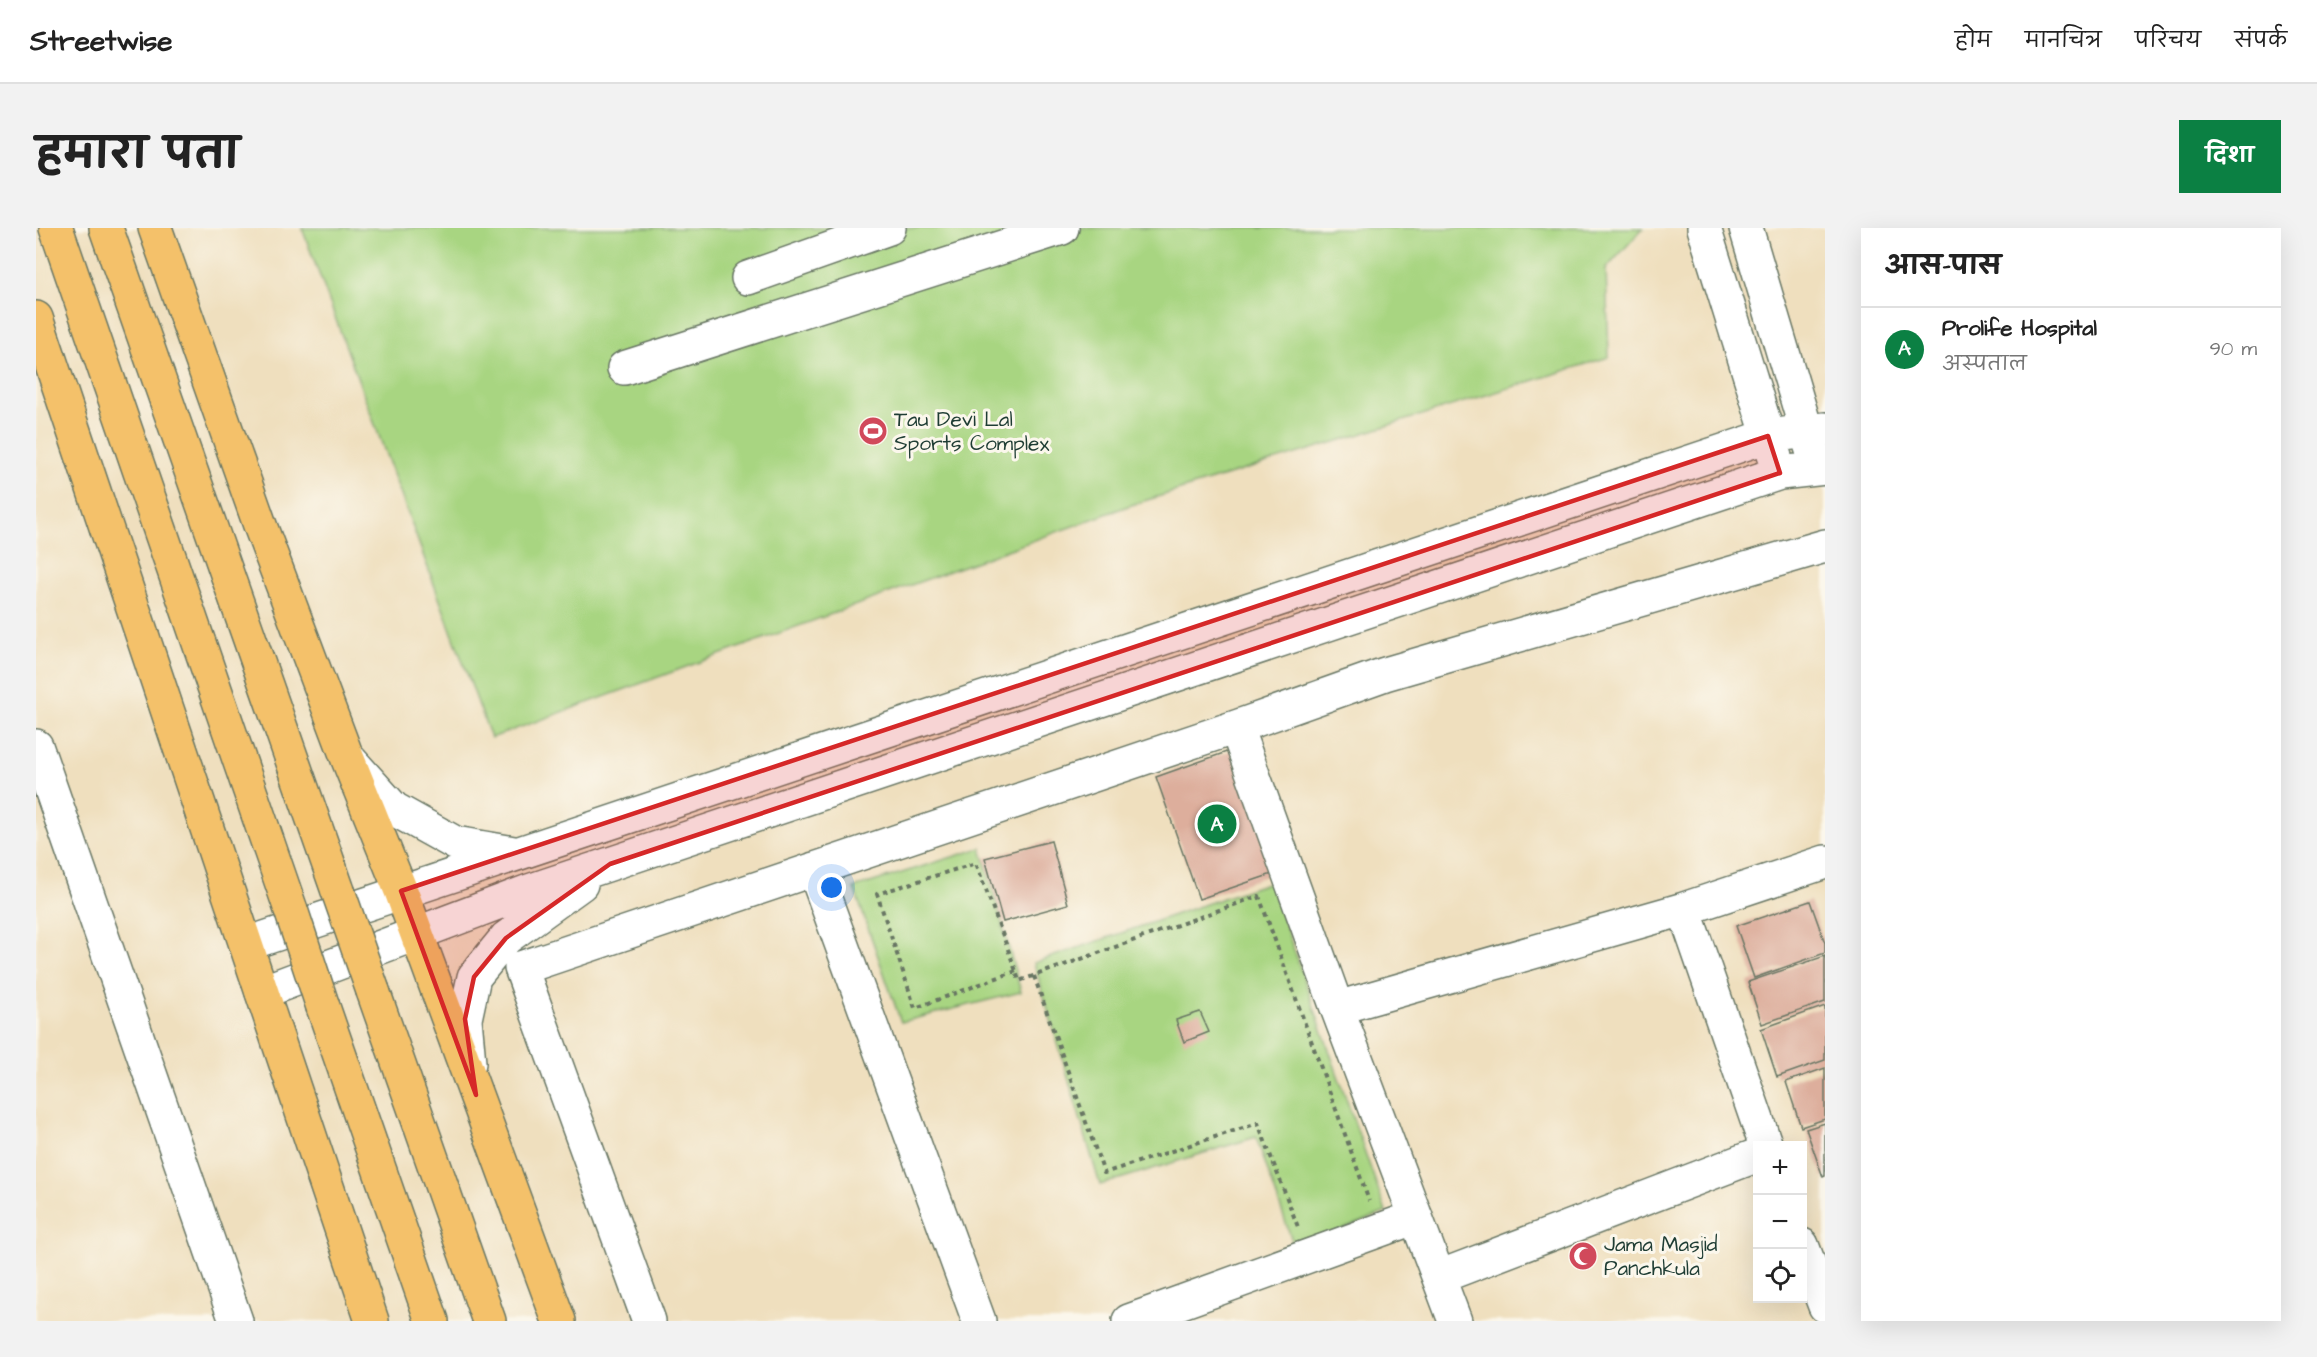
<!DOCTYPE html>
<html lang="hi">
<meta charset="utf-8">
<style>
body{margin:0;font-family:"Architects Daughter","Playpen Sans Deva",sans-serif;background:#f2f2f2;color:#222}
.controls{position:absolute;right:18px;bottom:18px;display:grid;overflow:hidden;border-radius:0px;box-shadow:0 6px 24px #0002}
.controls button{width:54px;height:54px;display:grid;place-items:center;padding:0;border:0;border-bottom:2px solid #e0e0e0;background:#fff;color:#222;font:30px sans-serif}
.you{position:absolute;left:796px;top:660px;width:21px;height:21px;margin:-15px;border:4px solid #fff;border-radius:50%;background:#1a73e8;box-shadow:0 0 0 9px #1a73e833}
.badge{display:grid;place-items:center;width:39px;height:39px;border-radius:50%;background:#0b8043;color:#fff;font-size:20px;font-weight:700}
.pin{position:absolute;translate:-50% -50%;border:3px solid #fff;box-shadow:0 2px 6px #0006}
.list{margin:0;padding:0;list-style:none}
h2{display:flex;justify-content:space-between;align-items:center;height:78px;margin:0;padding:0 24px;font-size:26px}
h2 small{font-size:20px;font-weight:400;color:#767676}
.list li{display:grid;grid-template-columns:39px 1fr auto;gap:18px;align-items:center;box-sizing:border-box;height:84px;padding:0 24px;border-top:2px solid #e0e0e0}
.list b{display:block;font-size:22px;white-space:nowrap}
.list p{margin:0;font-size:20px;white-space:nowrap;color:#767676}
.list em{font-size:20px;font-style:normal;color:#767676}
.icon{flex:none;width:33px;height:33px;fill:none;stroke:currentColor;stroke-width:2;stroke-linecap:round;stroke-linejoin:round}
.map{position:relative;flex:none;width:1789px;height:1093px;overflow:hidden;border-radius:0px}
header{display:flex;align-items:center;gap:36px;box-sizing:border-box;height:84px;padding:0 30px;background:#fff;border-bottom:2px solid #e0e0e0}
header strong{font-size:28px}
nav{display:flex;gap:33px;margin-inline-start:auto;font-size:21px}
.intro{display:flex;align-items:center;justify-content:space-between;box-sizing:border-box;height:144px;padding:0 36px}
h1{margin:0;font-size:42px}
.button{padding:15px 27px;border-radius:0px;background:#0b8043;color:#fff;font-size:21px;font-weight:700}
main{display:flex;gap:36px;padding:0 36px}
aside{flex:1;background:#fff;border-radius:0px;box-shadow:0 6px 24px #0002}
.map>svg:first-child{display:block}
.green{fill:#a8d581;stroke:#64895a;stroke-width:1.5}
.building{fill:#ddae9c}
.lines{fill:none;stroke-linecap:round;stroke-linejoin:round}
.minor-casing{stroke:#687664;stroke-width:36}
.highway-casing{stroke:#687664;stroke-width:36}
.path{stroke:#687664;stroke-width:4;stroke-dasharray:4.5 4.5;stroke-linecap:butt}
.minor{stroke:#fff;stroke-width:33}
.highway{stroke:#f4c16b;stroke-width:33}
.highway-bridge-casing{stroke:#687664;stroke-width:36;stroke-linecap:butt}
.highway-bridge{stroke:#f4c16b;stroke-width:33}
.marked{fill:#d62828;fill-opacity:0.2;stroke:#d62828;stroke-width:4.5;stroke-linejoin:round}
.labels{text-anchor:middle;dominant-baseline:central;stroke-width:6;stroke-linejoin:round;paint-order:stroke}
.poi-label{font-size:21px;fill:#1f3d34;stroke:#fbf7ec;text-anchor:start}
</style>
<header>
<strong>Streetwise</strong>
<nav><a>होम</a><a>मानचित्र</a><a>परिचय</a><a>संपर्क</a></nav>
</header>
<div class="intro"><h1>हमारा पता</h1><a class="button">दिशा</a></div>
<main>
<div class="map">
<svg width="1789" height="1093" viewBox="0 0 1789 1093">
<rect width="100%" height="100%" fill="#fbf7ec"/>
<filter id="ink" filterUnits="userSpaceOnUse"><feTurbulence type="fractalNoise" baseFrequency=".0167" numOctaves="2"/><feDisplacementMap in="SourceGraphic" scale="12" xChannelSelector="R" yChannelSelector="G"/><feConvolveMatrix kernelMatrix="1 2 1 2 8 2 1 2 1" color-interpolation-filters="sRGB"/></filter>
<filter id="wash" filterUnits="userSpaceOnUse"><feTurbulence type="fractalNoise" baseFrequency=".008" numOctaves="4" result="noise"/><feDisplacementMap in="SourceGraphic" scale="24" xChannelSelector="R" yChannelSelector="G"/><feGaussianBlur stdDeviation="1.35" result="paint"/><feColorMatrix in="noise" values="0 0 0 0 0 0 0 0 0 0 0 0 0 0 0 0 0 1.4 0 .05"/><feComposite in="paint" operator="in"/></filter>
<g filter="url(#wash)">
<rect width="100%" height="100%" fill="#efdfbe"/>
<path class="green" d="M266,0H1607L1570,41L1573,129L1092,278L455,510Z
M945,620L985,764L865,794L818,660Z
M1234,654L1350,984L1259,1021L1220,909L1064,957L998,735Z"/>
<g id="blocks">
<path class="building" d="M1199,521L1242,644L1163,671L1120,549Z
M1015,613L1032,676L967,694L949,630Z
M1774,673L1789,715V725L1718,750L1700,698Z
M1789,728V774L1726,796L1712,754Z
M1789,778V832L1741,849L1725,801Z
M1164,784L1173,804L1148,814L1140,792Z
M1789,840V891L1765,899L1750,854Z
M1789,895V948L1787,949L1770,901Z"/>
</g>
</g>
<g filter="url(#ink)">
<use href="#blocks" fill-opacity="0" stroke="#687664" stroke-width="1.5"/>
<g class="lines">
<g class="minor-casing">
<path id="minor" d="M1668,0L1739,229
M1710,0L1776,222
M712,50L853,0
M588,140L1026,0
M1200,499L1301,780L1419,1093
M0,518L200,1093
M313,531L358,581L419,615L478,625
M778,641L943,1093
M1648,681L1730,918
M211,716L1732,208L1789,201
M226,764L493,663L1744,245L1789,240
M1301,780L1648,681L1789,634
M433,835L429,791L438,749L470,710L545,656
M1766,1017L1789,1078
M1403,1049L1722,927
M613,1093L485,740L1200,499L1349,446L1789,318
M1093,1093L1380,989"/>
</g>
<g class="highway-casing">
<path id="highway" d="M20,0L255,682
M70,0L302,663
M119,0L225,300L311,529L365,663L523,1093
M0,90L336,1093
M337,763L453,1093
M287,779L396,1093"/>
</g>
<path class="path" d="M980,743L879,780L841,666L940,635L980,743L983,753L1223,668L1333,973
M998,748L1068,945L1222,895L1262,999"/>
<use href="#minor" class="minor"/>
<use href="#highway" class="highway"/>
<g class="highway-bridge-casing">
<path id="highway-bridge" d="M302,663L337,763
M255,682L287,779"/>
</g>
<use href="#highway-bridge" class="highway-bridge"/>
</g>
</g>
<path class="marked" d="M1732,208L1744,245L574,636L470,710L438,749L429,791L440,867L365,663Z"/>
<defs>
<g id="stadium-disc" transform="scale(1.5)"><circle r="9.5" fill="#d1495b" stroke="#fbf7ec"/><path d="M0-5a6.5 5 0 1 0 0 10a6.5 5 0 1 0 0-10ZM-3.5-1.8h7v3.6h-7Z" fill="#fff"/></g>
<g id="mosque-disc" transform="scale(1.5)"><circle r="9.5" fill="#d1495b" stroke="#fbf7ec"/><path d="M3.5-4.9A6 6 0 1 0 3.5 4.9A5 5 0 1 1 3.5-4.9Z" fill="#fff"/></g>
</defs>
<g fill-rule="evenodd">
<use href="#stadium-disc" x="837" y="203"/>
<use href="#mosque-disc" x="1547" y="1028"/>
</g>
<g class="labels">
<g class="poi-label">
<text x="858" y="191">Tau Devi Lal<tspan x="858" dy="24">Sports Complex</tspan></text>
<text x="1568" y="1016">Jama Masjid<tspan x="1568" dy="24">Panchkula</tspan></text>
</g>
</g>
</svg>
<div class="controls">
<button>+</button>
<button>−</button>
<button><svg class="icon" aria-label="locate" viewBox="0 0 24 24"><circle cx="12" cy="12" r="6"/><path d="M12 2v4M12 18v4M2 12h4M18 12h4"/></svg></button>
</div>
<div class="you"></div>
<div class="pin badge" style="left:1181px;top:596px">A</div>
</div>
<aside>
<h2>आस-पास<small></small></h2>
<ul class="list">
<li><span class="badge">A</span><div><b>Prolife Hospital</b><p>अस्पताल</p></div><em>90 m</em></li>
</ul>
</aside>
</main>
